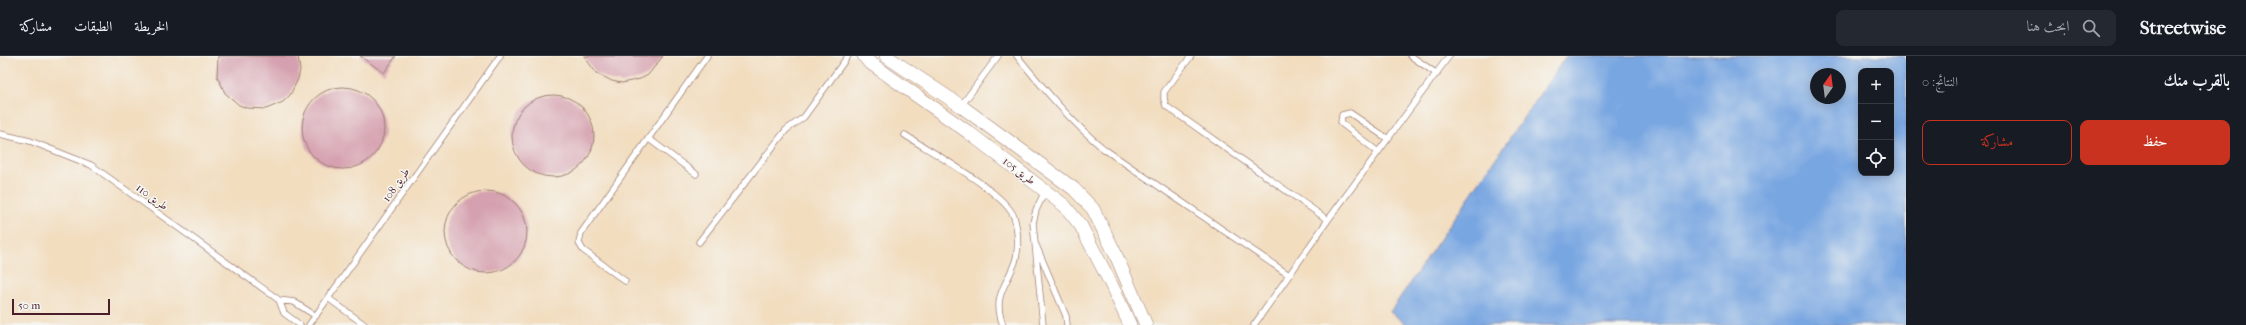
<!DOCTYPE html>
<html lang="ar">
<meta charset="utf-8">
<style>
body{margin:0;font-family:"IM FELL French Canon",Amiri,serif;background:#242831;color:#f1f3f6;direction:rtl}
.controls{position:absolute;right:12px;top:12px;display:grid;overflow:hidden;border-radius:8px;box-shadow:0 2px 10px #0003}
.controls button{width:36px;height:36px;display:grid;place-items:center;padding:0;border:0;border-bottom:1px solid #363941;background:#171b24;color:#f1f3f6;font:20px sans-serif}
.compass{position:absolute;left:1810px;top:12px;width:36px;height:36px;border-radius:50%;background:#171b24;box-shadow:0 2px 10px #0003;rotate:14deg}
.scale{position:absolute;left:12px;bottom:10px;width:98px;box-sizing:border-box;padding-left:4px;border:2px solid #4a1f2b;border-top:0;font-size:11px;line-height:14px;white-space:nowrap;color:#4a1f2b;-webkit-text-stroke:3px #f6f6f2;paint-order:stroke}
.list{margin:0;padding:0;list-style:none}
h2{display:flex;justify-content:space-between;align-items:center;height:52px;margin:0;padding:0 16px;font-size:17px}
h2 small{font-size:13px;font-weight:400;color:#9ea1a6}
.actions{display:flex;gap:8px;padding:12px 16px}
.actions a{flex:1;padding:9px 0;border:1px solid #c8321e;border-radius:8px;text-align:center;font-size:14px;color:#c8321e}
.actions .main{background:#c8321e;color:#fff}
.icon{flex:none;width:22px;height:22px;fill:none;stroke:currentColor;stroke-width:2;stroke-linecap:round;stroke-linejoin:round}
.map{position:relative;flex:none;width:1906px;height:269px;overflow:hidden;direction:ltr}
header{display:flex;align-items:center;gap:24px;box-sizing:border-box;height:56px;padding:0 20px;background:#171b24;border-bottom:1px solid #363941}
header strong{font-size:19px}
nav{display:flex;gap:22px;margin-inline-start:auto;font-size:14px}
.search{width:280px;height:36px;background:#242831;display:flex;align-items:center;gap:10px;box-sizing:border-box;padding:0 14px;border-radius:8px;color:#9ea1a6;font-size:15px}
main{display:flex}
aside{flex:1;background:#171b24}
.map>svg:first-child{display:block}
.water{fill:#78a6e1;stroke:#616286;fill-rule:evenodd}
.building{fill:#d5a0af}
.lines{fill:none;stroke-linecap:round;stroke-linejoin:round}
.service-casing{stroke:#9e7e75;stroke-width:7}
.tertiary-casing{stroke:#9e7e75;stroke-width:14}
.service{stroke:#fff;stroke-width:5.5}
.tertiary{stroke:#fff;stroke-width:13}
.labels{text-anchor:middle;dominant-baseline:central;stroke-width:3;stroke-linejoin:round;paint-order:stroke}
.street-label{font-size:11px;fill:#4a1f2b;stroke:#f6f6f2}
</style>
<header>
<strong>Streetwise</strong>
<div class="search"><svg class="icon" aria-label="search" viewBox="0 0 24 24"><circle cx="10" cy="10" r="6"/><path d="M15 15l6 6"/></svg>ابحث هنا</div>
<nav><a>الخريطة</a><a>الطبقات</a><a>مشاركة</a></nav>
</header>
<main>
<aside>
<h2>بالقرب منك<small>النتائج: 0</small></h2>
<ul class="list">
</ul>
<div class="actions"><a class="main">حفظ</a><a>مشاركة</a></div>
</aside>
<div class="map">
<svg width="1906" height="269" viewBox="0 0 1906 269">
<rect width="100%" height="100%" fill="#f6f6f2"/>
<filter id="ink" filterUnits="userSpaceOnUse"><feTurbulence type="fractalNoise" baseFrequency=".025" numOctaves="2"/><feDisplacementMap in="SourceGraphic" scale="8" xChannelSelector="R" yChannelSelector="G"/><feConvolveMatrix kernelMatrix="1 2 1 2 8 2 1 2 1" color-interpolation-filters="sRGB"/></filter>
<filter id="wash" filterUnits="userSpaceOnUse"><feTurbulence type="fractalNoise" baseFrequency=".012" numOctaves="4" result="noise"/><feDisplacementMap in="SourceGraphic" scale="16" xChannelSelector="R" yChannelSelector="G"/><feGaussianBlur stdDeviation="0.9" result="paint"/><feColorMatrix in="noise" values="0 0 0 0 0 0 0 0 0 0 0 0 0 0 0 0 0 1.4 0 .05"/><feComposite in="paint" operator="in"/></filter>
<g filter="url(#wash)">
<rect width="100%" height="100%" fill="#f2ddbf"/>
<path class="water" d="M1566,0H1904L1906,3V269H1407L1390,256ZM1861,15H1891V117H1861ZM1816,18H1840V42H1816Z"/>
<g id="blocks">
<path class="building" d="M218,0H298L300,14L298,23L290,39L283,46L266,53L247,52L239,49L225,37L217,20Z
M360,0H396L384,17Z
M584,0H663L648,19L640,23L622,27L612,25L596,17Z
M302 72a41 41 0 1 1 82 0a41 41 0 1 1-82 0Z
M512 80a41 41 0 1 1 82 0a41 41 0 1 1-82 0Z
M445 176a41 41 0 1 1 82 0a41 41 0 1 1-82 0Z"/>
</g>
</g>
<g filter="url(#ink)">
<use href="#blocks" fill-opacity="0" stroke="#9e7e75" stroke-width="1"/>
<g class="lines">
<g class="service-casing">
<path id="service" d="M1017,0C1044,33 1071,66 1104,93L1289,219
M1191,0L1164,36V43L1166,50L1328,164
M1411,0L1437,18
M961,50L998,0
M0,78L30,85L91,109L279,244L294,246L316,260
M905,79C929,95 1005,136 1014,161C1018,173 1019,194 1015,206C1006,231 992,240 1003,269
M649,83L696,118
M1378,96L1341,67L1342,59L1350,57L1388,83
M699,186L786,74L804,61L848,0
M1036,189L1066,260L1067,269
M625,225L583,194L579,187L581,177L707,0
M328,242L365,269
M279,244L284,257L300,269
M309,269L500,0
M1043,269L1033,167L1036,154L1045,135
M1254,269L1328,164L1449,0"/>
</g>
<g class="tertiary-casing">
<path id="tertiary" d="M864,0L869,6L968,76L1065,150L1081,170L1111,228L1130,269
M886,0L961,50L1074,133L1093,153L1115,197L1146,269"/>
</g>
<use href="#service" class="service"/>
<use href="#tertiary" class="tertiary"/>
</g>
</g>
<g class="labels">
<g class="street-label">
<text transform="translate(1019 115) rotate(37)">طريق 105</text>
<text transform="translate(396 129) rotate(-55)">طريق 108</text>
<text transform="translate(152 141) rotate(36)">طريق 110</text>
</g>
</g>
</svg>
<div class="controls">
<button>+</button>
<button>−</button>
<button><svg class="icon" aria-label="locate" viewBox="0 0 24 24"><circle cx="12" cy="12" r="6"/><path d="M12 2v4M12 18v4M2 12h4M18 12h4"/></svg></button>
</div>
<svg class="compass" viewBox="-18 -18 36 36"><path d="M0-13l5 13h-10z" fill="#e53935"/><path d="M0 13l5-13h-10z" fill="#9ea1a6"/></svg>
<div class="scale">50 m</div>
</div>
</main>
